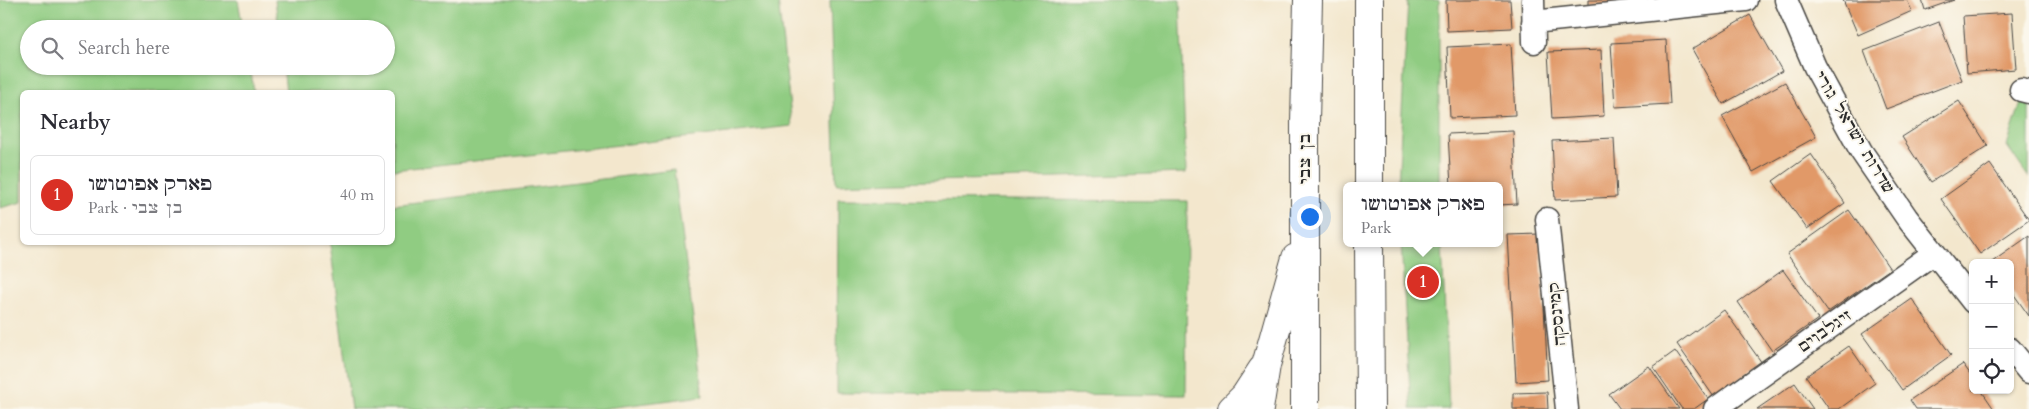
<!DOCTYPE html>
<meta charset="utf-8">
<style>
body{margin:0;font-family:Cardo,"Frank Ruhl Libre",serif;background:#f7f7f7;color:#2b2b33}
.controls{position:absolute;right:15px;bottom:15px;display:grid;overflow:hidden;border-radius:8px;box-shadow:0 1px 4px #0004}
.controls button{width:45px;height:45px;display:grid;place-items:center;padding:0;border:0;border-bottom:1px solid #e1e1e2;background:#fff;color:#2b2b33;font:25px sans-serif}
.you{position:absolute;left:1309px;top:216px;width:18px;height:18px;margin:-12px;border:4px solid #fff;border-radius:50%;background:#1a73e8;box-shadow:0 0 0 8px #1a73e833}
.badge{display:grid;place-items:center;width:32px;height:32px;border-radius:50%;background:#d93025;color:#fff;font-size:16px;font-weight:700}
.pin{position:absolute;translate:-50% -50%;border:2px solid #fff;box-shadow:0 1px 5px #0006}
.popup{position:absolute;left:1343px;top:182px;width:160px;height:65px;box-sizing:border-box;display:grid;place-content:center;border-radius:8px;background:#fff;filter:drop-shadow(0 1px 4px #0005);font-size:16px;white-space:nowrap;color:#7c7c81}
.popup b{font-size:19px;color:#2b2b33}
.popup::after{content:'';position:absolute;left:50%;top:100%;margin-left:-10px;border:10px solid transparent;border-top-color:#fff}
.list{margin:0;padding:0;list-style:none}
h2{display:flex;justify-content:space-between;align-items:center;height:65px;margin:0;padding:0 20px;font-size:21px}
h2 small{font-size:16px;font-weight:400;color:#7c7c81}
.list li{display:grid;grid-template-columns:32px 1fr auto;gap:15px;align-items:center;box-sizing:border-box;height:80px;margin:0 10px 10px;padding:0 10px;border:1px solid #e1e1e2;border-radius:8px}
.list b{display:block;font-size:19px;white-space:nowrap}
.list p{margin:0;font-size:16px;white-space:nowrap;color:#7c7c81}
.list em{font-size:16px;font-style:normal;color:#7c7c81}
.icon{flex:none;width:28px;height:28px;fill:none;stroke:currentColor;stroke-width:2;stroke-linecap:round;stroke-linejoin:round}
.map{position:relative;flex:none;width:2029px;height:409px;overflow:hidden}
.search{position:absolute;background:#fff;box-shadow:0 1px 4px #0004;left:20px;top:20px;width:375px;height:55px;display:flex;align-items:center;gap:12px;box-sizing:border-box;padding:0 18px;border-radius:28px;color:#7c7c81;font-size:19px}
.panel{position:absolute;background:#fff;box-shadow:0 1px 4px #0004;left:20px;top:90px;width:375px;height:155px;border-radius:8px}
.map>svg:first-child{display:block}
.green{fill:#90cc82;stroke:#5e7c56}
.building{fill:#e19967}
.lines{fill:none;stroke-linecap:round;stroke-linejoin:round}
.minor-casing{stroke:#494743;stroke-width:25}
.major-casing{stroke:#494743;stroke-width:30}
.minor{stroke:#fff;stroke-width:22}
.major{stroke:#fff;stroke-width:28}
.labels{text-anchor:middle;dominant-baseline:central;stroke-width:4;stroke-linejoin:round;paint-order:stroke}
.street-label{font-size:16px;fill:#2b2b2b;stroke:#fbf7ec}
</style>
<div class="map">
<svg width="2029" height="409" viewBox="0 0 2029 409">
<rect width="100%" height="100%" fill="#fbf7ec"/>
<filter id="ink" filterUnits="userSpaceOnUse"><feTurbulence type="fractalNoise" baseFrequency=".02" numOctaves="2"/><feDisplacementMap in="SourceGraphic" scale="10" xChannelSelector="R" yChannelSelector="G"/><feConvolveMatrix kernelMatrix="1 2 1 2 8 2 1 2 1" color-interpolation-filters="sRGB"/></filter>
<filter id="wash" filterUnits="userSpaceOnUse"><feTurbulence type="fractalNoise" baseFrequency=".0096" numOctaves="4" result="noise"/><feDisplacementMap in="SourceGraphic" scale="20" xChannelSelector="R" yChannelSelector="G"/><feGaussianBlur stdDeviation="1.12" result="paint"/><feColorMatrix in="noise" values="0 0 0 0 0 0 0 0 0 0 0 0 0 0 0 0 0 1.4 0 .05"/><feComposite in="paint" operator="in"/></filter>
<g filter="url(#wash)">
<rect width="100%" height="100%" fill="#f3e7cd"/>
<path class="green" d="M0,0H238L243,29H29V66H250L254,92H22V202L0,208Z
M275,0H778L792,126L393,170L392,92H286L283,66H386V29H279Z
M830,0H1180L1186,173L836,184Z
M1408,0H1439V186H1398Z
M2021,102L2029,105V178L2007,146Z
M674,170L703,396L599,409H351L330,243L392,242L393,205Z
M838,199L1187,201L1186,395L837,393Z
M1401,243H1442L1449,409H1411Z"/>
<g id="blocks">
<path class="building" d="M1446,0H1510L1512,28L1447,31Z
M1588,0H1650V2L1588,5Z
M1843,0H1907L1912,11L1858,35Z
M1922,0H1954L1925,10Z
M2012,13L2016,69L1967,73L1963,16Z
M1750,15L1782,71L1723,104L1692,49Z
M1939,22L1962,80L1886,109L1864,51Z
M1666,40L1670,104L1615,107L1611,43Z
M1511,44L1515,115L1450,118L1447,47Z
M1601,50L1604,116L1552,119L1548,52Z
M1785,82L1816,137L1753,172L1722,116Z
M1959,101L1988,146L1931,182L1902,137Z
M1513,131L1517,204L1499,205V186H1451L1448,134Z
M1614,138L1617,197L1555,200L1552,141Z
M1811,154L1845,203L1807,229L1773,181Z
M1990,164L2029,220L1980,254L1941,199Z
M1849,210L1890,269L1828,312L1787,254Z
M1540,234L1548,380L1516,382L1508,235Z
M2029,236V316L2010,289V263L1992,262Z
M1783,270L1818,319L1772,351L1738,302Z
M1912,299L1951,355L1902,390L1862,334Z
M1724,310L1762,363L1714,397L1677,344Z
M1849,346L1875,383L1839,409H1829L1806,376Z
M1675,351L1708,399L1694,409H1682L1653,367Z
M1963,364L1973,378V390H1981L1994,409H1916L1910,400Z
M1649,366L1679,409H1620L1609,394Z
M1795,383L1813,409H1757Z
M1547,392L1548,409H1513V393Z"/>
</g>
</g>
<g filter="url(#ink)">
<use href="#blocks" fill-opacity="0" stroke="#494743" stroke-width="1"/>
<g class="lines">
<g class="minor-casing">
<path id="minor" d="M1533,0L1534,42
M1786,0L1815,67L1861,151L1907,218L1973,302
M1533,22L1746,0
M2021,90L2029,92
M1547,219L1567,409
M2010,349L2029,372
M1715,409L1934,253"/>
</g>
<g class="major-casing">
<path id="major" d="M1369,0V186
M1369,243L1370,409
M1232,409L1245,396L1262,370
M1259,409L1266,365L1296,258
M1305,409V121L1308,0"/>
</g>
<use href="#minor" class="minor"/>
<use href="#major" class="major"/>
</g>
</g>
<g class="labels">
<g class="street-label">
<text transform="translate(1854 132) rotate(59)">שדרות ישראל גורי</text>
<text transform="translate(1305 159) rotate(-90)">בן צבי</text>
<text transform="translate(1557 314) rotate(-96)">קמינסקה</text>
<text transform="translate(1825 331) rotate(-35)">זיגלבוים</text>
</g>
</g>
</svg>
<div class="controls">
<button>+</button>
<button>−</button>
<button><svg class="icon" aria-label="locate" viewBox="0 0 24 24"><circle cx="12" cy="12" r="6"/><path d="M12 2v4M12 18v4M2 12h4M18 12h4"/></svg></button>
</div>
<div class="you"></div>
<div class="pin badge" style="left:1423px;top:282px">1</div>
<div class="popup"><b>פארק אפוטושו</b>Park</div>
<div class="search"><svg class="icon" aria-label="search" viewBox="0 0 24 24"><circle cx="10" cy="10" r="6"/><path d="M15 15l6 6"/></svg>Search here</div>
<section class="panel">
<h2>Nearby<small></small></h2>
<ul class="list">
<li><span class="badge">1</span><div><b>פארק אפוטושו</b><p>Park · בן צבי</p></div><em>40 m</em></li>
</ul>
</section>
</div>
